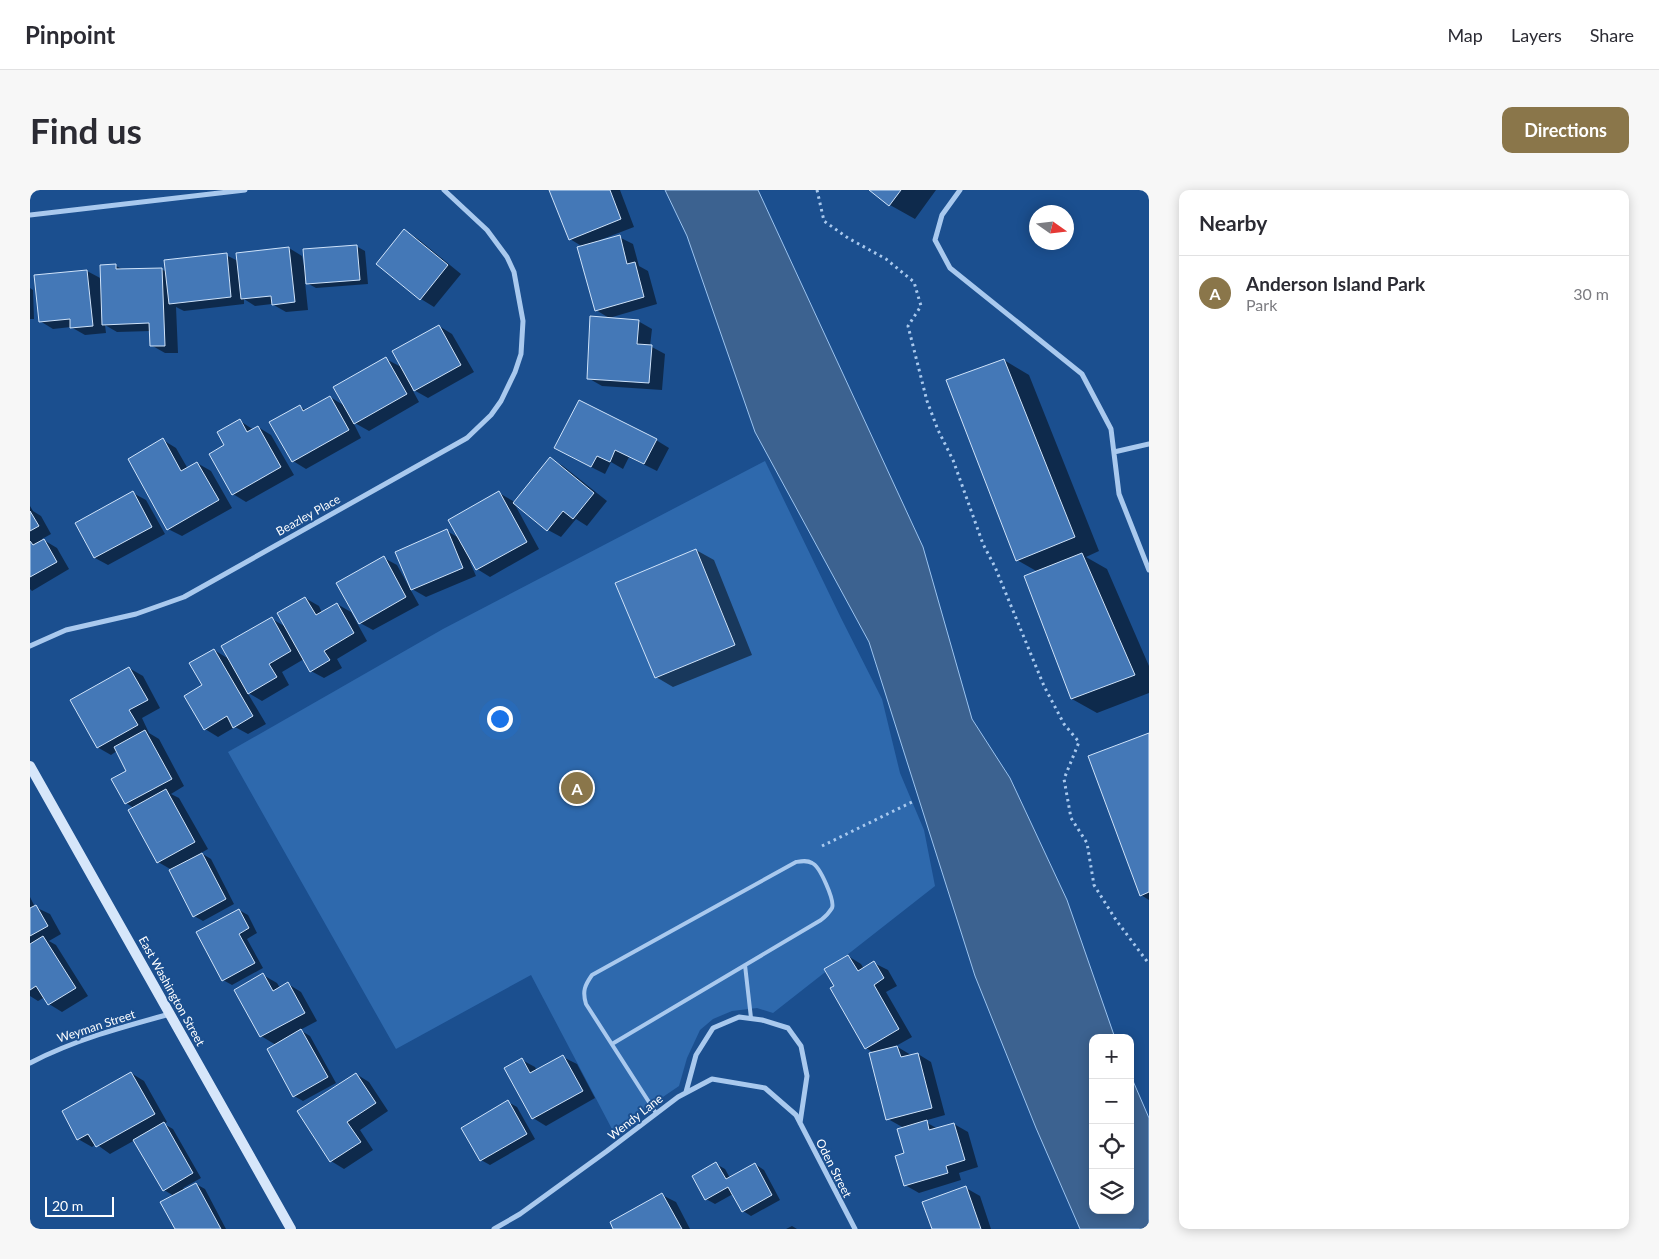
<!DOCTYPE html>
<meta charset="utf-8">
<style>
body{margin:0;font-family:Lato,sans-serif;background:#f7f7f7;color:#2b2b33}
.controls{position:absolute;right:15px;bottom:15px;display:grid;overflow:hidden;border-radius:10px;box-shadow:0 2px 12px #0003}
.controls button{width:45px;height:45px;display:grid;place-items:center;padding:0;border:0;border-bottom:1px solid #e1e1e2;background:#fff;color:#2b2b33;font:25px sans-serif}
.compass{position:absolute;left:999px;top:15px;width:45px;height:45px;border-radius:50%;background:#fff;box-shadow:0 2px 12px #0003;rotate:104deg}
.scale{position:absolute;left:15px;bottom:12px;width:69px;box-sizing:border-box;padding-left:5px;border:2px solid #fff;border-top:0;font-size:14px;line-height:18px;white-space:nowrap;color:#fff;-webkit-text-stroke:4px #1b4f8f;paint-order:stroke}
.you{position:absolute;left:469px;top:528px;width:18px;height:18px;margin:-12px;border:4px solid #fff;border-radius:50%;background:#1a73e8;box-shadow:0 0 0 8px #1a73e833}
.badge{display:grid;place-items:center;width:32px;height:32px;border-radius:50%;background:#8a764a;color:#fff;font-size:16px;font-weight:700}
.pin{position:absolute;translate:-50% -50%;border:2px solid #fff;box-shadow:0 1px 5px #0006}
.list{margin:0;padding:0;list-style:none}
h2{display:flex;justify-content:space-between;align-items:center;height:65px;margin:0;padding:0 20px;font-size:21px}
h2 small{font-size:16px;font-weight:400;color:#7c7c81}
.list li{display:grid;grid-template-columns:32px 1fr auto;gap:15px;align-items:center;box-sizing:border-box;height:75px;padding:0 20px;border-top:1px solid #e1e1e2}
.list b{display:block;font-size:19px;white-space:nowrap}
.list p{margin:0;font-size:16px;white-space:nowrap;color:#7c7c81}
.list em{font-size:16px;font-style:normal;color:#7c7c81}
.icon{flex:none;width:28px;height:28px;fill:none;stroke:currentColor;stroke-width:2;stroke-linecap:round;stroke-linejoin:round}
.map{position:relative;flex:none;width:1119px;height:1039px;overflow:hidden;border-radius:10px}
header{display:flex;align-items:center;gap:30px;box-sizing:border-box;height:70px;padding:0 25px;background:#fff;border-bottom:1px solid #e1e1e2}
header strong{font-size:24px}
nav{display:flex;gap:28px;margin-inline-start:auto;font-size:18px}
.intro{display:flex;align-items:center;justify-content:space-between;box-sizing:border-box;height:120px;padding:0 30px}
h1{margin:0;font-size:35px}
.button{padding:12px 22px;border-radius:10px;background:#8a764a;color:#fff;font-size:18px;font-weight:700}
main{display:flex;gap:30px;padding:0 30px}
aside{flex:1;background:#fff;border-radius:10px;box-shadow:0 2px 12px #0003}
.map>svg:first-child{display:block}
.green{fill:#2e69ad}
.water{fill:#3c6290;stroke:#9cc4f0}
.shadow{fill:#0007}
.building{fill:#4478b7;stroke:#cfe3fa}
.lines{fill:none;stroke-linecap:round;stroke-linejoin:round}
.path{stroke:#a9c9ee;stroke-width:3;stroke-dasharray:2.5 4;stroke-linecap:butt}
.lane{stroke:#a9c9ee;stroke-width:4}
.street{stroke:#a9c9ee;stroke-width:5}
.secondary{stroke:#d6e6fa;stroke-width:10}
.labels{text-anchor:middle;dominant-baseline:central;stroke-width:4;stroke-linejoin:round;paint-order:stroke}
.street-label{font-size:12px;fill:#fff;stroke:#1b4f8f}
</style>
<header>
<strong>Pinpoint</strong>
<nav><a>Map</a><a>Layers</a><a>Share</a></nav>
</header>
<div class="intro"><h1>Find us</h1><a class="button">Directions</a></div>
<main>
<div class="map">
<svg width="1119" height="1039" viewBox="0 0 1119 1039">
<rect width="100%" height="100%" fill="#1b4f8f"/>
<path class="green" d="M735,271L811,428L852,509L870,583L894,640L905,696L743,823L727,818L702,821L683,829L670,840L657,868L649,896L583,941L501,785L366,859L198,562L413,439Z"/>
<path class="water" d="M635,0H728L893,357L942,529L980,588L1037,710L1085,848H1063V1020H1100V884L1119,928V1039H1050L1006,938L945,786L839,452L725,242L657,46Z"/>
<path class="shadow" d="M521,0H590L604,37L570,50L571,52L589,47L603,54L609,76L618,81L627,114L579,128L566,120L553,57L540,49Z
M841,0H906L885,29L860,15Z
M375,41L388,49L431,84L404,117L391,109L348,74Z
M326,56L335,61L338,94L286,98L275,92L278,120L256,122L242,114L225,116L214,109V114L154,121L146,117L148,163H135L121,155V141L87,142L75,135L76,143L55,145L41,137L23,139L10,131L57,81L72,89L71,76H86L94,80L131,79L137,82L196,65L208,71L259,58L272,66L274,76Z
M0,98L3,100L4,129H0Z
M608,131L622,139L620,156L635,164L632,200L572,196L558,188Z
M409,136L422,144L444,182L398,208L382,199L389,212L339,241L323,232L331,248L276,279L263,271L270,217L276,220L300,207L315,216L356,169L373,178Z
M974,170L999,185L1069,361L1056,367L1077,379L1119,476V503L1067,523L1042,509L1008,382L987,370Z
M210,231L224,240L228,237L241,245L264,285L216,312L203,304L196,256Z
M133,250L146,258L158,279L167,273L181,281L202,318L152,346L138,339Z
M626,250L639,258L627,281L599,267L593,279L581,272L575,284L539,266Z
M520,269L533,276L577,311L557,336L546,329L531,347L518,340Z
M103,303L116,310L135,344L78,375L65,368Z
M469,303L483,311L509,359L460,387L447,379L442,371L440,372L446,386L396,407L382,399L417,341L429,348Z
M0,316L3,321L11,326L21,344L12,349L27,358L39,379L2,401L0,399Z
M666,360L684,370L722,465L643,497L626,487Z
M354,368L367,375L389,415L343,440L330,433Z
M275,408L289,416L292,423L307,414L321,422L337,451L307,469L312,478L294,488L281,481L274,469L252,482L259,495L232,511L217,502L236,534L218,544L205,537L188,547L175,539L174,495L184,460L199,469L242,429L256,437Z
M99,478L113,486L130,518L112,528L119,543L129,549L154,596L141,604L149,608L178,659L171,663L181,669L204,714L173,731L164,726L142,680L128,672L104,618L96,613L98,582L87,561L81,565L67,557Z
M1119,545V710L1111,705Z
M0,707L5,717L20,724L31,744L19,751L26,755L58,806L32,822L19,814L15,807L8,811L0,806Z
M209,720L218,725L227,743L217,749L233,778L202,795L193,790Z
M818,766L831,774L834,779L844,773L858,780L867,796L856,802L882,847L866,856L881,865L888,864L901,872L915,925L894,931L908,939L924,934L938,942L948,977L929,983L931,990L889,1003L875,995L876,964L874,938L858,929L844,863L836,858L806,797Z
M233,785L247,793L250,798L258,794L271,802L287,831L270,840L280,846L306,893L273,911L264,906L246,855L231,846L206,800Z
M533,867L547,874L565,908L516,936L503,928L492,870L505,877L507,881Z
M101,883L114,891L137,932L134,934L143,939L171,988L153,998L155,1000L166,994L175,999L196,1039H146L144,1006L134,1000L105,950L80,964L66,954L62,957L48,949Z
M326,884L339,892L358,921L330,940L343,960L314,979L301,971Z
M478,912L487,917L505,949L460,975L451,970Z
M686,974L695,979L700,988L725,974L734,980L750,1010L721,1026L713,1021L703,1004L685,1014L676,1009Z
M936,998L950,1006L961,1039H903Z
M632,1005L646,1012L660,1039H585Z
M762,1036L767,1039H756Z"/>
<path class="building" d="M519,0H580L591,29L539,50Z
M839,0H871L859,16Z
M374,39L418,75L390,110L346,74Z
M590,45L597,74L605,72L614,107L565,121L547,57Z
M327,55L330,90L276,94L273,59Z
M259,57L265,112L242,115L241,106L211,109L206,63Z
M197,63L201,107L139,114L134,70Z
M86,74V79L132,78L135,156H120L119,133L72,135L70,75Z
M57,80L63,136L40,138V129L9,132L4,85Z
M560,126L609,130L607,154L622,155L619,193L557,189Z
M409,135L431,175L384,201L362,161Z
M356,167L377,204L324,234L303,197Z
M974,169L1045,347L986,371L916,190Z
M300,206L319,240L262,272L239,232L270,215L273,221Z
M549,210L627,249L614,274L585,260L580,272L567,266L561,277L524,258Z
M210,229L217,242L228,236L251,277L202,305L179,264L194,255L187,242Z
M133,248L151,281L167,272L189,310L137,340L98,269Z
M520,267L564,303L543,329L533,321L517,341L483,313Z
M103,301L122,337L64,368L45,333Z
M469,301L497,352L446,380L418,330Z
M0,321L9,336L0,341Z
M417,339L433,378L381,400L365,362Z
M14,349L27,372L0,387V351L3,355Z
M666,359L705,455L625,488L585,393Z
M1052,363L1105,485L1041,509L994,386Z
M354,366L376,407L329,434L306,393Z
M275,407L286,425L307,413L324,443L294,461L300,470L280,482L247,423Z
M242,427L261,461L239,474L247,487L218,504L191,456Z
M184,459L223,526L203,538L197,526L174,540L154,506L172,495L159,473Z
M99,477L118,510L99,520L108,535L67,558L40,510Z
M115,540L142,589L95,614L81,589L96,581L84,557Z
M1119,543V702L1110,706L1058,566Z
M136,599L165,652L127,673L98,620Z
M172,663L196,709L163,727L139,680Z
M6,715L18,736L0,746V718Z
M209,719L219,738L209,744L225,773L192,791L166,742Z
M13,746L46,798L18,815L6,796L0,800V754Z
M818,765L828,781L844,771L854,788L844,795L869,839L835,859L800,798L804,796L794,779Z
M233,783L243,801L258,792L275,823L230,847L204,800Z
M271,839L298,887L263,907L237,859Z
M867,856L871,867L888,863L902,918L856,930L839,863Z
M533,865L553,901L502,929L474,878L492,868L500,883Z
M101,882L125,924L66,957L58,944L47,950L32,921Z
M326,883L346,913L317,932L331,952L300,972L267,921Z
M478,910L497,944L450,971L431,938Z
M897,930L899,940L924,933L935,970L916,976L918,983L874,996L865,966L874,963L867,939Z
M134,932L163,983L133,1001L103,950Z
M686,972L696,989L725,973L742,1005L712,1022L698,997L675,1010L662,986Z
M166,993L191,1039H145L130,1012Z
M936,996L951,1039H902L892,1012Z
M632,1003L652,1039H583L580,1032Z"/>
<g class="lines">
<path class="path" d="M787,0L794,31L818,48L856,69L884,92L891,116L878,136L897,211L908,240L923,270L953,354L965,377L1014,496L1034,534L1049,552L1034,589L1041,628L1057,653L1064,695L1086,730L1119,774
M792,656L882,612"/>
<path class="lane" d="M715,775L721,828
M582,854L791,730C795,727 799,723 802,718C805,711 790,676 782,673C777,670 772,671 766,672L562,785C555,795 552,801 556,814L626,923"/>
<path class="street" d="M930,0L912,25L905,50L920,78L1052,184L1081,239L1089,304L1119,380
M0,25L215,0
M1084,262L1119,254
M0,456L36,440L106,424L154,407L437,248L461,225L471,211L485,182L491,164L493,131L484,82L477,67L457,40L414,0
M0,873C44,850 92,837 140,824
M656,902L666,865L683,838L709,827L732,830L758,838L771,856L777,886L770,933
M464,1039L490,1024L577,961L648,907L682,889L735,898L766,925L825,1039"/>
<path class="secondary" d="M0,576L261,1039"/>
</g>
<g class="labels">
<g class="street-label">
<text transform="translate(278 325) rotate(-29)">Beazley Place</text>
<text transform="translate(142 801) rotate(61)">East Washington Street</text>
<text transform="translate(66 836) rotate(-18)">Weyman Street</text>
<text transform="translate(605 927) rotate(-38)">Wendy Lane</text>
<text transform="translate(804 978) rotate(63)">Oden Street</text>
</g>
</g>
</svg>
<div class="controls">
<button>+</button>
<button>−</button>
<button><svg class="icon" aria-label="locate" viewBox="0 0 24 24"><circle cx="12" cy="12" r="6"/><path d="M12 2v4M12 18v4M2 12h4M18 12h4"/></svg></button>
<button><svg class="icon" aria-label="layers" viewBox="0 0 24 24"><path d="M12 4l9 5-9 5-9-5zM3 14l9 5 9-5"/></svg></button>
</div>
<svg class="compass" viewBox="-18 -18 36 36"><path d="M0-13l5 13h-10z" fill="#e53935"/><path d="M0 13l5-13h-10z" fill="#7c7c81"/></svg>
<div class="scale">20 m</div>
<div class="you"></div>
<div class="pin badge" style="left:547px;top:598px">A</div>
</div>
<aside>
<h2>Nearby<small></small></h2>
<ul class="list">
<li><span class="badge">A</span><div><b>Anderson Island Park</b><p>Park</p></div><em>30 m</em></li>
</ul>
</aside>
</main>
